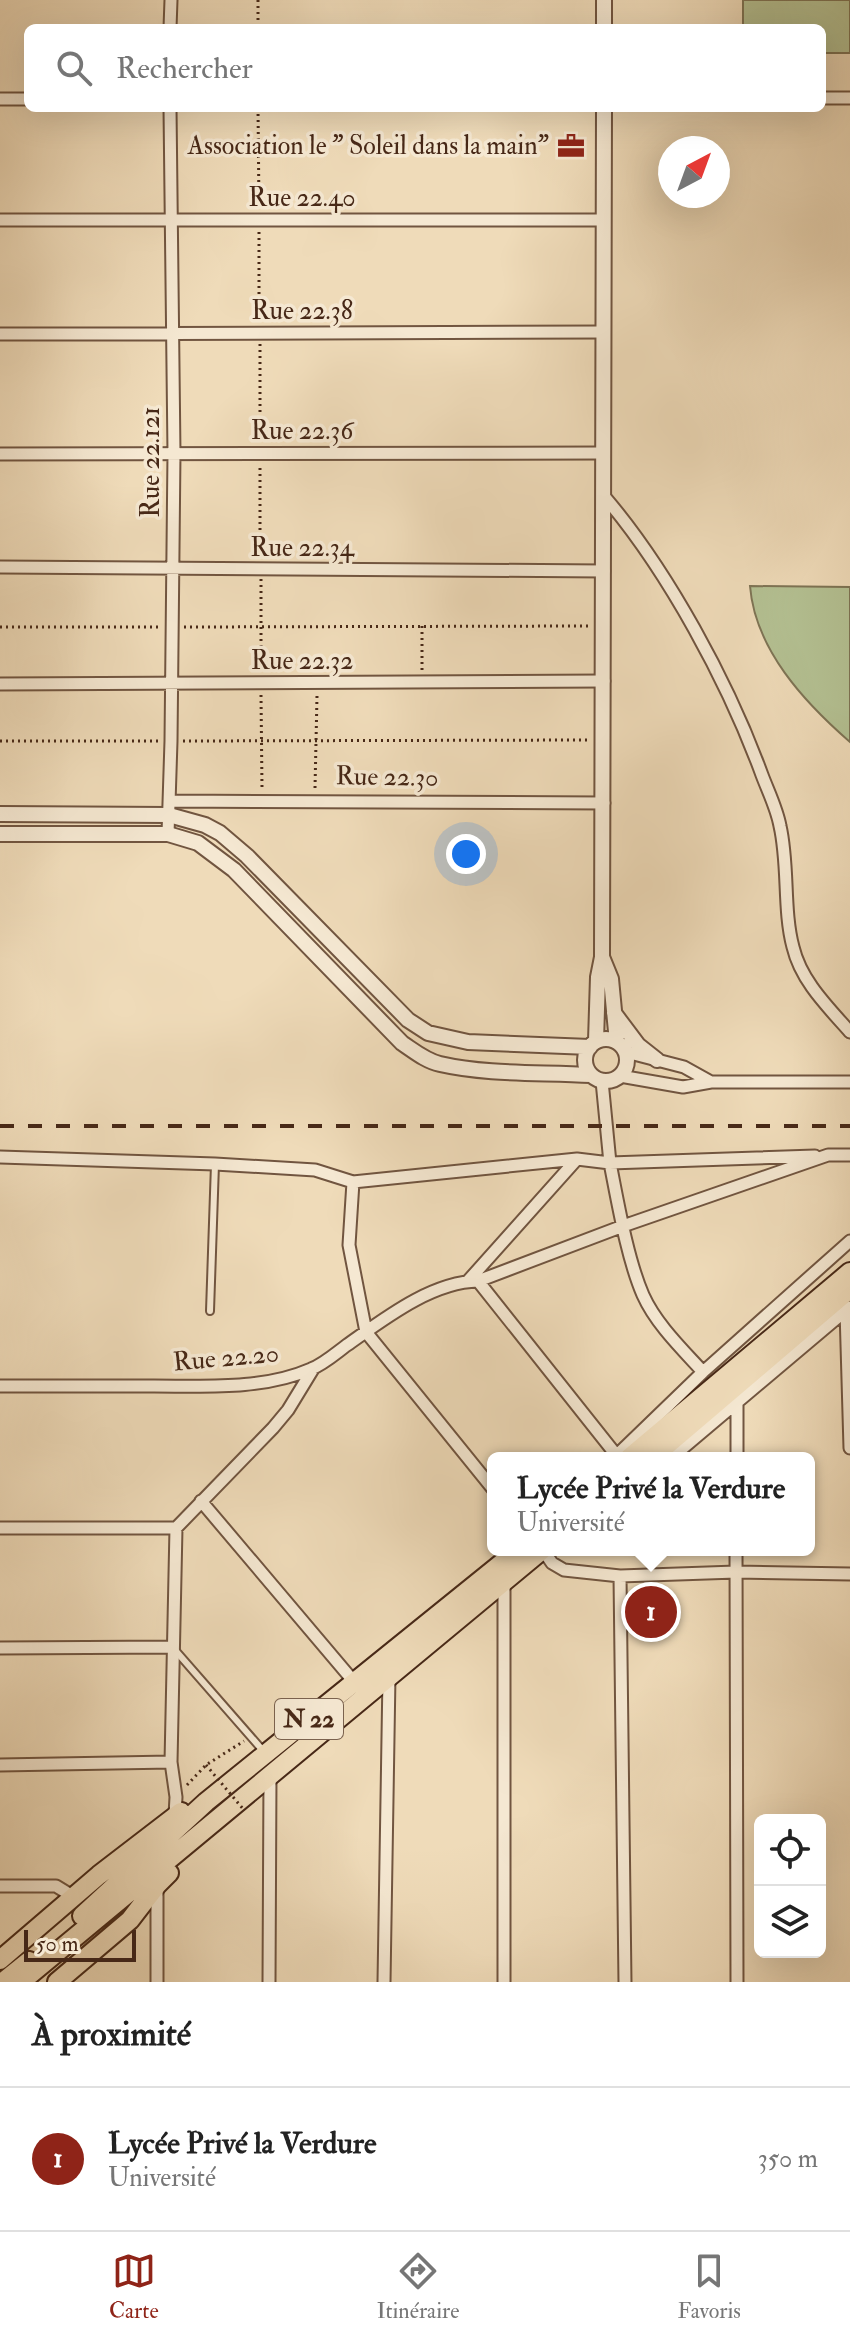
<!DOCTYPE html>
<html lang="fr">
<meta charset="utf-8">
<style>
body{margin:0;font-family:"IM FELL Double Pica",serif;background:#f6f6f6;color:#222}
.controls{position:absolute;right:24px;bottom:24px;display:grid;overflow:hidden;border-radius:12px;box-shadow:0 8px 32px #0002}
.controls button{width:72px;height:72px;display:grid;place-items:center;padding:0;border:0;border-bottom:2px solid #e0e0e0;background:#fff;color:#222;font:40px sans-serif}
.compass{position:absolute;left:658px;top:136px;width:72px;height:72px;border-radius:50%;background:#fff;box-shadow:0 8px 32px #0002;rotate:41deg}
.scale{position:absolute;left:24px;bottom:20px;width:112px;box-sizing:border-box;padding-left:8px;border:4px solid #472817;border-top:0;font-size:22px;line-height:28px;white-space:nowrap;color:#472817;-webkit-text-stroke:6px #f5e8d2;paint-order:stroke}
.you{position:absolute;left:466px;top:854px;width:28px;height:28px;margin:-20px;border:6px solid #fff;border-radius:50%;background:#1a73e8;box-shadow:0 0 0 12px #1a73e833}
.badge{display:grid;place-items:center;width:52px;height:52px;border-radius:50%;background:#8f2418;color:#fff;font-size:26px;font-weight:700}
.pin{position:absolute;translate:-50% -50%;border:4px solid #fff;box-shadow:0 2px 8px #0006}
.popup{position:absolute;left:487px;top:1452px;width:328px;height:104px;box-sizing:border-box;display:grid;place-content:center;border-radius:12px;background:#fff;filter:drop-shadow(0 2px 6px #0005);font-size:26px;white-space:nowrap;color:#767676}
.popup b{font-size:30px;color:#222}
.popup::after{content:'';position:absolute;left:50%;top:100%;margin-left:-16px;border:16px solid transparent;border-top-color:#fff}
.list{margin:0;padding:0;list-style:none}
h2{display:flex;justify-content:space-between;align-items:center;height:104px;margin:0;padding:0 32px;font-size:34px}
h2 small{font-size:26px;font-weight:400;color:#767676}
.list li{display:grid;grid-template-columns:52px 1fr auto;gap:24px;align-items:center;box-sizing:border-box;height:144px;padding:0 32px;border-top:2px solid #e0e0e0}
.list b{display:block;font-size:30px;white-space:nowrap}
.list p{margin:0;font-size:26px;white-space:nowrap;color:#767676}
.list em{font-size:26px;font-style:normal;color:#767676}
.icon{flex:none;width:44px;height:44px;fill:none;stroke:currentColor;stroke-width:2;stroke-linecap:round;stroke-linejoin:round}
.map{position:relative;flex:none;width:850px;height:1982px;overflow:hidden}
.search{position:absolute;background:#fff;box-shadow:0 8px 32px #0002;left:24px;right:24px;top:24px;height:88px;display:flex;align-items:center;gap:20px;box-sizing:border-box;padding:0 28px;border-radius:12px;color:#767676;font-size:30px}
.sheet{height:248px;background:#fff}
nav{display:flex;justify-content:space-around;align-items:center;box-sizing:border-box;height:112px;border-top:2px solid #e0e0e0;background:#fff;font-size:22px;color:#767676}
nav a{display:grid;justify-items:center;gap:4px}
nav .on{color:#8f2418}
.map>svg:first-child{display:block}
.green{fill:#b4c193;stroke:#7e7455;stroke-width:2}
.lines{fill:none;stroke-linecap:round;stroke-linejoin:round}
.service-casing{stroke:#715540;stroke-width:10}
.minor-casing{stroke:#715540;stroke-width:15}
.tertiary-casing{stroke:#715540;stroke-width:18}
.primary-casing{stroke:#472817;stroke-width:22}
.path{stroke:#472817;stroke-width:3;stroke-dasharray:2 4;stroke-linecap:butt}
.service{stroke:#f5e8d2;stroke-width:6}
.minor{stroke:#f5e8d2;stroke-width:11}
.tertiary{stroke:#f5e8d2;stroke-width:14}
.primary{stroke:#efdbb9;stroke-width:18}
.rail{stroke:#472817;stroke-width:4;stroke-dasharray:14 14;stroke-linecap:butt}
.path-bridge{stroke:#472817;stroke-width:3;stroke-dasharray:2 4;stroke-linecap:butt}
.labels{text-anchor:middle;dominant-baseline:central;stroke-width:7;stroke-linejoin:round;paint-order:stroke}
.shield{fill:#f5e8d2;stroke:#7b624f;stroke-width:2}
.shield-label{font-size:24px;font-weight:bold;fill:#472817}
.poi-label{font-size:26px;fill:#472817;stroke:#f5e8d2;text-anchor:end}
.street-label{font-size:26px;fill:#472817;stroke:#f5e8d2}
</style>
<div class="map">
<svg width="850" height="1982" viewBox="0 0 850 1982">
<rect width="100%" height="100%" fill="#efdbb9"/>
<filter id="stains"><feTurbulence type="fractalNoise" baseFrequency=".0025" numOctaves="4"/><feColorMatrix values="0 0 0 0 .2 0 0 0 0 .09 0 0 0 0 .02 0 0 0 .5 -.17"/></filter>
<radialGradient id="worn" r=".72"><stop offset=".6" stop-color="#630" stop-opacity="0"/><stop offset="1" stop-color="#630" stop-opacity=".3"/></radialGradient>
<path class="green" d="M743,0H850V53H822V28H743Z
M750,586L850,587V742C804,702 755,649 750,586Z"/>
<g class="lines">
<g class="service-casing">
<path id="service" d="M210,1311L215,1164
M175,1650L265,1753"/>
</g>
<g class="minor-casing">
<path id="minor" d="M170,28L171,0
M822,98H850
M0,99H28
M0,220H604
M0,334L604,332
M0,454L604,453
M604,496C668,571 728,682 762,775C768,791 777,809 780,826C789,865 783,910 793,947C801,981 828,1007 850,1032
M0,567L604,571
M0,684L604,681
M169,801L604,803
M168,834L171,741L174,453L170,108
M626,1052L684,1067L711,1082
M620,1076L683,1087L711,1082H850
M0,1157L215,1164L315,1170L353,1182L349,1245L366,1332L493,1489
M353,1182L577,1159
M468,1281L577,1159L610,1163L602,1081
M478,1281L617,1456
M846,1310L850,1448
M703,1372C682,1349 656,1324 643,1295C627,1258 618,1203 610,1163L815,1156
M0,1386C51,1386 102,1386 154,1386C205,1386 263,1390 311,1369C324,1364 336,1353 347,1345C384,1319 431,1282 478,1281L623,1226L828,1155H850
M614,1458L703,1372L850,1241
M671,1458L850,1307
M737,1458V1403
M201,1501L355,1683
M0,1528H176
M543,1550L552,1563L564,1570L620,1576L736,1572L850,1574
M736,1550L737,1982
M620,1576L625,1982
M504,1582V1982
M0,1648L173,1647
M0,1765L171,1762
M175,1815L176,1797L171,1762L176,1528L273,1428L288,1410L313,1369
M0,1886H56L74,1897
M157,1887V1982
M269,1982L270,1775
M384,1982L389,1676"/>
</g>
<g class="tertiary-casing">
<path id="tertiary" d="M604,28V0
M0,814L169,815L205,825L220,833L247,856L408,1020L428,1033L468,1042L590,1047
M0,834H168L198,843L234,870L402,1043C414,1051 426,1061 440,1064C488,1075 541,1072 591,1075
M602,957L611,979L617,1042
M614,1013L638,1045L657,1060
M585 1060a21 21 0 1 1 42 0a21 21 0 1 1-42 0Z
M596,1041L598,977L602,957L604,108"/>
</g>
<g class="primary-casing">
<path id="primary" d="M629,1458L850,1272
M652,1458L850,1289
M82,1916L206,1802L518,1550
M0,1960L99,1875L181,1812
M3,1982L29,1961
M21,1982L542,1550
M57,1982L130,1920L157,1885L169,1873"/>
</g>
<path class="path" d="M258,0V28
M258,108L259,208
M259,232V320
M260,344V440
M260,468V556
M261,579V672
M422,626V670
M0,627H160
M184,627L588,626
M261,695L262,788
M0,741H160
M183,741L588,740
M315,788L317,696
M187,1785L206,1765L244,1741"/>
<use href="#service" class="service"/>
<use href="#minor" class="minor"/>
<use href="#tertiary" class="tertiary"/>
<use href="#primary" class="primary"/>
<path class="rail" d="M0,1126H850"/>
<path class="path-bridge" d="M206,1765L244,1810"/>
</g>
<defs>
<g id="office-bare" transform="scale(2.16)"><path d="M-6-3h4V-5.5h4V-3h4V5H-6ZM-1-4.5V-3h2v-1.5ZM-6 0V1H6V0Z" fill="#8f2418" stroke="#f5e8d2" stroke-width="2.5" paint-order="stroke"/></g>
</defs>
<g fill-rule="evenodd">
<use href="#office-bare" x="571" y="146"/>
</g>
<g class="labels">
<rect class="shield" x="275" y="1699" width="68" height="40" rx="6"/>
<g class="shield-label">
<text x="309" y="1719">N 22</text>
</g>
<g class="poi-label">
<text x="549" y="146">Association le " Soleil dans la main"</text>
</g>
<g class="street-label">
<text x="302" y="198">Rue 22.40</text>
<text x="302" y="311">Rue 22.38</text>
<text x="302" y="431">Rue 22.36</text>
<text transform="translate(151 462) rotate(-90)">Rue 22.121</text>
<text x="302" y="548">Rue 22.34</text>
<text x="302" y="661">Rue 22.32</text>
<text transform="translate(387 777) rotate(1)">Rue 22.30</text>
<text transform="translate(226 1358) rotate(-5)">Rue 22.20</text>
</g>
</g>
<rect width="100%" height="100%" filter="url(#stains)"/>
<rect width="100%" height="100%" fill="url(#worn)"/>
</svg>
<div class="controls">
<button><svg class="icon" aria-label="locate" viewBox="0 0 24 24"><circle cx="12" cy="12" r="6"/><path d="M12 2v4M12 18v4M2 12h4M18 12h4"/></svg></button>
<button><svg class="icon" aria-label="layers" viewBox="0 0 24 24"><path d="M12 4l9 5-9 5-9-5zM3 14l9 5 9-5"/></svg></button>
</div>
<svg class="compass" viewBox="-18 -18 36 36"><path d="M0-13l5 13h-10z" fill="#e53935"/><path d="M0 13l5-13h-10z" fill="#767676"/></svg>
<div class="scale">50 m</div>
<div class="you"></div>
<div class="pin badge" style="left:651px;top:1612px">1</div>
<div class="popup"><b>Lycée Privé la Verdure</b>Université</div>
<div class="search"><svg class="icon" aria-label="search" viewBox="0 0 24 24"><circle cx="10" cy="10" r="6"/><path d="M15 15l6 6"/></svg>Rechercher</div>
</div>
<section class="sheet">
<h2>À proximité<small></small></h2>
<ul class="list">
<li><span class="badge">1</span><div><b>Lycée Privé la Verdure</b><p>Université</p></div><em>350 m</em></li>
</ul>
</section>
<nav>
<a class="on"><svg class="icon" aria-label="map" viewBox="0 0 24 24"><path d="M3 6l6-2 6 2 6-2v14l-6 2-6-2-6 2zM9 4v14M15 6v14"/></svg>Carte</a>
<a><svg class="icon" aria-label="directions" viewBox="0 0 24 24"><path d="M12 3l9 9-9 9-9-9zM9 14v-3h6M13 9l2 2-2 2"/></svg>Itinéraire</a>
<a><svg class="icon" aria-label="saved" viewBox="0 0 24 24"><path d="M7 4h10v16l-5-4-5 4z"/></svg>Favoris</a>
</nav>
